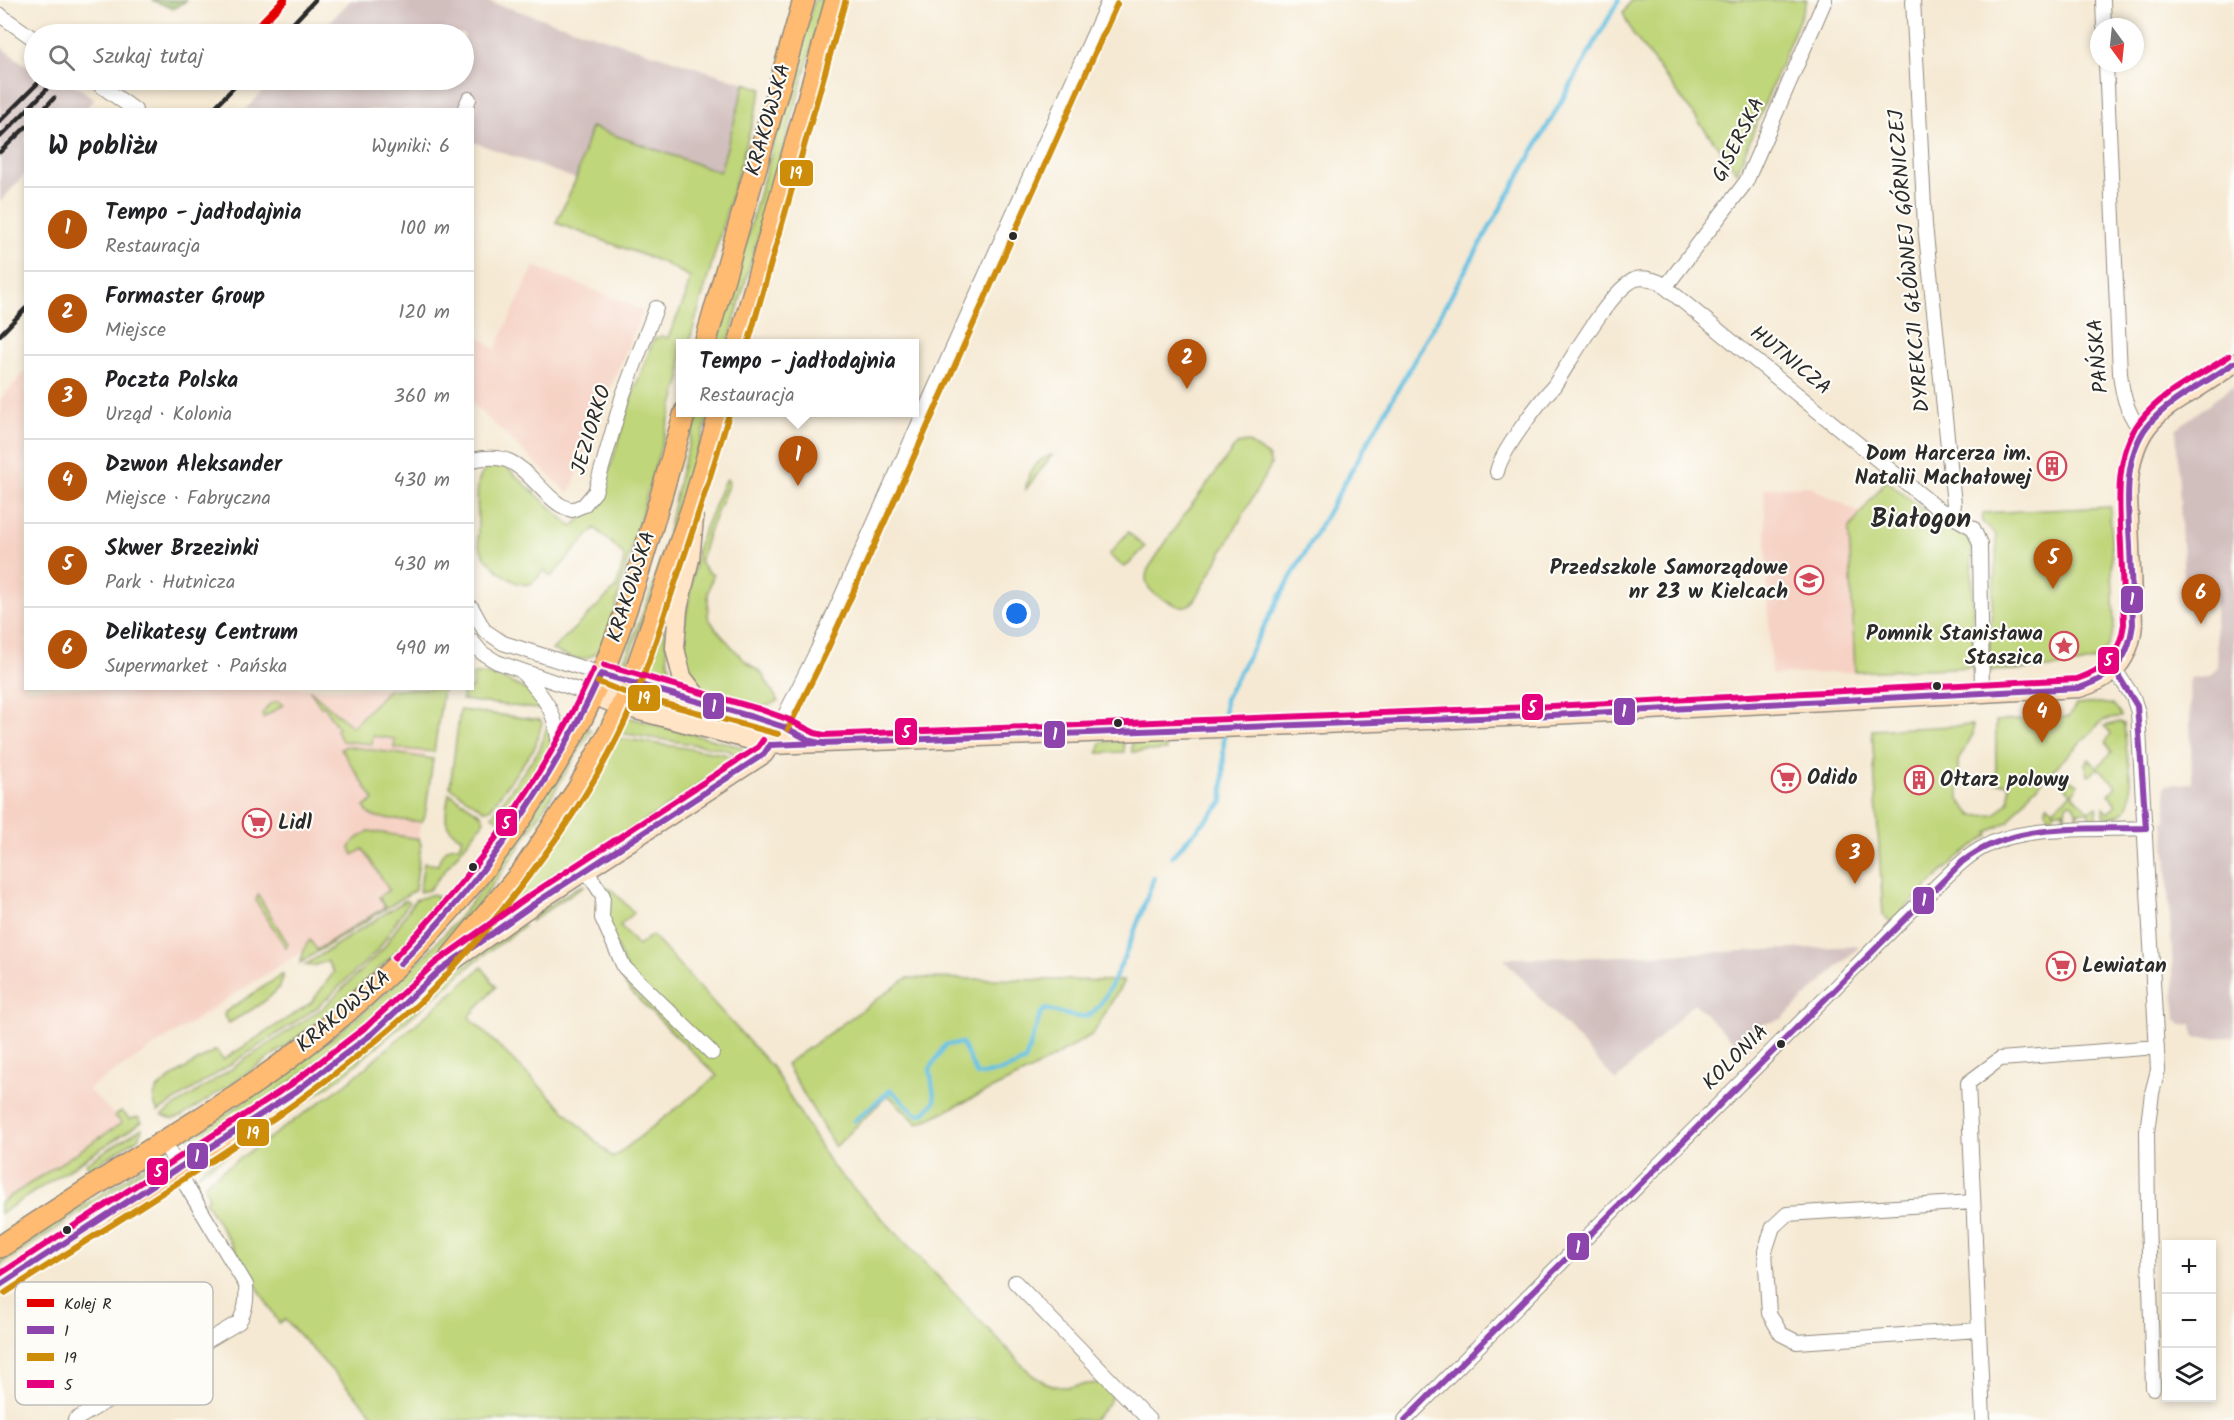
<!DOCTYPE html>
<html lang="pl">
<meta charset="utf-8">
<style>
body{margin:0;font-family:Kalam,sans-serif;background:#f2f2f2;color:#202124}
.controls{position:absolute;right:18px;bottom:18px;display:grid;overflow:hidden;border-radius:0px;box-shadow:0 3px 9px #0003}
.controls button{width:54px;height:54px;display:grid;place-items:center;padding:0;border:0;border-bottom:2px solid #e0e0e0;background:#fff;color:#202124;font:30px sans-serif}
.compass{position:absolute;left:2090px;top:18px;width:54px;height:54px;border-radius:50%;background:#fff;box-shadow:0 3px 9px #0003;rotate:165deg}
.you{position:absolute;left:1017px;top:614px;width:21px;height:21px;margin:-15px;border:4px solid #fff;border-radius:50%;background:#1a73e8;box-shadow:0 0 0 9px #1a73e833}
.badge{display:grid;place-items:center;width:39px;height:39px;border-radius:50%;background:#b45309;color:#fff;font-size:20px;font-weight:700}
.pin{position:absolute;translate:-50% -50px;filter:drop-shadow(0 2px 3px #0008)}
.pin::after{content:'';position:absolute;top:32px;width:21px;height:18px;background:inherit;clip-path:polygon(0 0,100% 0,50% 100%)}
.popup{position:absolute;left:676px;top:339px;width:243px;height:78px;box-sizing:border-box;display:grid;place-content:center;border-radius:0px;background:#fff;filter:drop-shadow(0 2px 4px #0005);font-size:20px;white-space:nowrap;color:#757577}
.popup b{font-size:22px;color:#202124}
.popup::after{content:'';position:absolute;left:50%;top:100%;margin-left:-12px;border:12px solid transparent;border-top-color:#fff}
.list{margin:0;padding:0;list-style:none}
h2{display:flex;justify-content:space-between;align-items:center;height:78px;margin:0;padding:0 24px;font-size:26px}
h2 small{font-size:20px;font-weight:400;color:#757577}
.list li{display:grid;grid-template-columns:39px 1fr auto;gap:18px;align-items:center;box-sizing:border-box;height:84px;padding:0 24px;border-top:2px solid #e0e0e0}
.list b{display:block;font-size:22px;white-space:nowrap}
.list p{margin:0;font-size:20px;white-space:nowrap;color:#757577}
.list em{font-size:20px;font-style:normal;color:#757577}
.icon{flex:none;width:33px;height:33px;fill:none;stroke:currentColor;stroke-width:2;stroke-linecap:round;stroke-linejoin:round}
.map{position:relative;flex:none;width:2234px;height:1420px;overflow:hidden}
.search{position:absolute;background:#fff;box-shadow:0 3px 9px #0003;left:24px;top:24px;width:450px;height:66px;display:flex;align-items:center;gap:15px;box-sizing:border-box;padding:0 21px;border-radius:33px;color:#757577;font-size:22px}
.panel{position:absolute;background:#fff;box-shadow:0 3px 9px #0003;left:24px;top:108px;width:450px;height:582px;border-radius:0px}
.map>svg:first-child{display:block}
.built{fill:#f6d2c4}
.industrial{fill:#d1bfbe}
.green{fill:#c0d67a;stroke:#768052;stroke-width:1.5}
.forest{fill:#98b76a;stroke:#62714a;stroke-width:1.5}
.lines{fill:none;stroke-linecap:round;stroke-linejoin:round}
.stream{stroke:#65c1e3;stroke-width:4.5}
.minor-casing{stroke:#908a7f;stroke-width:16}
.secondary-casing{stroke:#908a7f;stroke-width:21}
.primary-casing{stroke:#908a7f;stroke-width:24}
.minor{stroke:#fff;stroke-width:14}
.secondary{stroke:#ffe4c6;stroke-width:18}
.primary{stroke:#febb71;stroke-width:21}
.rail{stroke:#2b2b2b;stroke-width:4.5}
.bus-1-casing{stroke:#fdfcf7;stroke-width:10}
.bus-2-casing{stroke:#fdfcf7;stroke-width:10}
.bus-3-casing{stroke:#fdfcf7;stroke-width:10}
.bus-1{stroke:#8e44ad;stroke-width:6}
.bus-2{stroke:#ce8d09;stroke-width:6}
.bus-3{stroke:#e5007d;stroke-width:6}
.rail-1-casing{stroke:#fdfcf7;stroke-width:12}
.rail-1{stroke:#e50000;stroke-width:8}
.bus-dot{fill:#2b2b2b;stroke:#fdfcf7;stroke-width:2}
.labels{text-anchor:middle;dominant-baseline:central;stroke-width:4.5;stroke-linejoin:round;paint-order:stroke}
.street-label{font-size:21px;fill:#2b2b2b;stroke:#fdfcf7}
.poi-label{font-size:21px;font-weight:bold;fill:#2b2b2b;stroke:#fdfcf7;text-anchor:start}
.district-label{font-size:27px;font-weight:bold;fill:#2b2b2b;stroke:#fdfcf7}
.key{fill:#fdfcf7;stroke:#bebdba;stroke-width:1.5}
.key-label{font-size:16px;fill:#2b2b2b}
.line-badge{stroke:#fdfcf7;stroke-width:2}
.badge-label{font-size:16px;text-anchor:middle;font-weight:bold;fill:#fff}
</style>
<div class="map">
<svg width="2234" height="1420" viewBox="0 0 2234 1420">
<rect width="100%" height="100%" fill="#fdfcf7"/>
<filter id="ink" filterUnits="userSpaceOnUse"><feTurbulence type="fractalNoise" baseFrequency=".0167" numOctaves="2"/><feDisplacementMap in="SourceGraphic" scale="12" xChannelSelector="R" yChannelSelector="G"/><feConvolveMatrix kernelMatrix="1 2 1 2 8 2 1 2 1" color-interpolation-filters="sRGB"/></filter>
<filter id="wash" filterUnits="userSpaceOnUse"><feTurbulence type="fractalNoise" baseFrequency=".008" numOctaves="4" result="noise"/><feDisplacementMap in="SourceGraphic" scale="24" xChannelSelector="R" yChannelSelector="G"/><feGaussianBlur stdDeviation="1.35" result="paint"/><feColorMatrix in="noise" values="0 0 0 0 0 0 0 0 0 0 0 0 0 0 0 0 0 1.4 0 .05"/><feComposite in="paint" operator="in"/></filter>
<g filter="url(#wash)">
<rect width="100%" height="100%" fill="#f5e9d3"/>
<path class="built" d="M534,266L643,310L610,389L569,494L473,404V331L495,350Z
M25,372L26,688L430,689L419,838L412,890L308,956L302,952L277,967L88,1089L122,1123L0,1203V399Z
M1808,486L1861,513L1849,529L1855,672L1771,675L1764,488Z"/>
<path class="industrial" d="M351,0H484L745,83L720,172L592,127L576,179L473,142L472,110H245L274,80H464V34H318Z
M0,47L29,67L34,58V80H67L95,99L85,109L26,110L25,174L0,202Z
M2234,385V1037L2194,1038L2192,1024L2181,1025L2176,1019L2164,822L2167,821L2165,785L2192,783L2189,678L2209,677L2217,668L2214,579L2184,580L2176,429Z
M1860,946L1782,1019L1760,1025L1739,1047L1694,1003L1616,1081L1503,958L1598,957Z"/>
<path class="green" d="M814,0H825L728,343L717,344Z
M1631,0H1807L1737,172L1633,34L1623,13Z
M745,83L762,89L689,343L681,344V378L620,587C616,608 608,661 579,659C570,659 560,653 552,650L616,588L624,560L623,554L595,528L551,577L544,570C540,574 536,581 532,583C515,591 483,560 479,545C477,537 478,526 478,517C477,496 472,462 504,465L572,527L594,506L603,492L630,401L654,339L662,336L668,338L685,298L690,277L664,263L556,223L576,179L591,127L720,172Z
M698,413H709L668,556L625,667L623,662L648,600L666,542L680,475Z
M1248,442L1268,456L1271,465L1195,600C1191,604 1188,608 1182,607C1178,607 1173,603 1169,602C1154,595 1141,587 1148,569L1182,518L1237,444Z
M1052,455L1026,489C1027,473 1036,459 1052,455Z
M727,479L729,483L708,534L700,562L707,571L713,575L708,592V617L716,629L743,659L762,674L778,701C759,714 708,703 695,684C686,672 682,653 682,638L698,545L724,482Z
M1886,480L1939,523L1965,536L1971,544L1974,667L1855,672L1849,529Z
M2110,507L2114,624C2112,638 2108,653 2095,660C2076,669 2014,669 1991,671L1988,657L1997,548L1996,535L1982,522L1983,513Z
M1128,532L1145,547L1128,565L1124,567L1109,555Z
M664,627L668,661L676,686L674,687L645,678Z
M473,674C489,672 515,683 528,692C535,697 540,704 545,710L462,700L463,689L472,688Z
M309,689L352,727L389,689H443L434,752L394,748L395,739L373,736L372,744L342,741L336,730L338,728L324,706L321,707Z
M643,698L755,727L757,731L649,705L640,699Z
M278,701L283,705L263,718L262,714L270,704Z
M2100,703L2113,705L2120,713L2121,717L2102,721L2028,795L2008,822L1988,832L1989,835L1956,859L1891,922L1883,915L1872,730L1973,725V734L1958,761L1959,800L1973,816L1995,815L2009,801V783H1996V721L2069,717L2076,705Z
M460,710L540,720L542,723L535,747L490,809L484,810L450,787Z
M627,717L741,747L743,751L738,755L724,749L619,733Z
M549,720C550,726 551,733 551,739C551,766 517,803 498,820L492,816L540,749Z
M2120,722L2124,724C2125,739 2127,753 2129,767C2131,789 2137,817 2105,817L2103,815V808L2108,813L2116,805L2109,794L2116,786L2099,768L2091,775H2088L2085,764L2089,759L2097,767L2112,752L2106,742L2111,733L2104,726Z
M586,728L591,730C538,821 482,911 408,985C348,1046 276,1093 205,1139L194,1143L190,1142L192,1137C294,1068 393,1001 471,903C514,849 549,787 586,728Z
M619,738L724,754L733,759L676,801L511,907V903L542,860L616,739L618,740Z
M1162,739L1165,743L1166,750L1132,752V740Z
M1121,741L1124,745V752L1098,753L1101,742Z
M346,746L433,759L425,815L422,822L375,817L369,814L364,807L374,800L341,749Z
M2070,780L2079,784L2072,794L2089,811L2097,806V818H2089V812H2078L2077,819L2075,805L2071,803L2067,805L2065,820H2063L2065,811H2054L2053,820C2047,816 2043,810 2048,804L2053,809L2071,793L2063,784Z
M449,793L481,814L484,821L429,890L419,892L424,863L438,865C441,853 446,846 459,846L462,838C440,827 446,814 449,793Z
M369,831L419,839L421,844L415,890L300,963L306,945L310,940L317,950L385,907L379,897L389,890L363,849L353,855L350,848L354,841Z
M585,885L531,921L532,916L576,888Z
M604,886L613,891L634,913L620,925L638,946L652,935L772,1067L832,1166L1032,1375C1066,1397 1072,1382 1106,1383C1120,1398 1103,1409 1093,1420H378L285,1320L279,1323L205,1201L209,1197L205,1189L206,1182L346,1084L482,967L496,987L469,1017L613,1158L717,1076L631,992L620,977L627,971L608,925Z
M433,894L438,897V900C422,929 406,943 382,966C322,1025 251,1071 181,1117L172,1119L162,1115L323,1008L383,949L415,900Z
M258,895L288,944L286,948L256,901Z
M406,900L409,902L378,950L318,1007L158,1112C154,1105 152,1097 157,1090C163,1081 204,1057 216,1050L223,1060L311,1003L334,972L327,961L313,966L305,965Z
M519,924L524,926L477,960L345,1074L264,1132L197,1175L203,1167L269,1124L362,1054L444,981Z
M283,974C285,994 245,1013 229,1023L224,1016L225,1012Z
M907,978L1124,981L1093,1034L1030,1071L918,1124L888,1095L835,1147L786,1064Z
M121,1111L130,1119L138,1117L142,1122L0,1214V1203L122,1123L115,1116Z
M142,1128L140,1137L89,1169L86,1163Z
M148,1164L150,1165L149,1168L0,1265V1259Z"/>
<path class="forest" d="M152,0H186V1L173,9Z"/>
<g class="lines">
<path class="stream" d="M1224,724L1225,699L1282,593L1619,0
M1172,856L1223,802L1224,732
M854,1121L891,1090L916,1114H923L935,1102L930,1069L945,1045L962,1043L977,1075C995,1074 1010,1069 1025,1061L1041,1013L1046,1009C1058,1012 1075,1019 1087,1016C1109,1011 1145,902 1154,878"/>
</g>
</g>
<g filter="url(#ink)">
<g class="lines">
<g class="minor-casing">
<path id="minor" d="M1913,0L1925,225L1954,504L1952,517
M2103,0L2104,27
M0,15L34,39
M2106,63L2120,373C2122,394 2127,416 2143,432
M93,80L135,110
M464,110L469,99
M1666,286L1746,182L1825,0
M472,460C513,451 521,469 548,495C556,502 561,507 572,510L584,505L595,492L623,395L656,308
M1497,472C1500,453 1540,401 1554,386C1570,362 1611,288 1636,279C1644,277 1651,279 1659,282L1937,508L1973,528L1980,544L1982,695
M472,608L484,630L503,643L601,674
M472,641L482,653L497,662L592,695
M2115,670L2133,697L2138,712L2158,1070L2152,1093L2147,1132L2148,1217L2153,1388
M521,671C548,701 559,716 559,757
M770,745L817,651L1109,0
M586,870L603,896L602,918L624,967L712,1053
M1973,1202L1787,1214L1773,1227L1765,1251L1769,1313L1781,1334L1797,1342L1979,1330
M1015,1282L1149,1420
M75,1420L239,1322C246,1309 247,1300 246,1285L187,1187L164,1141
M1405,1420L1926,896C1945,879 1963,857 1986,846C2024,825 2101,830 2146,828
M1983,1420L1968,1083L2000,1059L2157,1047"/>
</g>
<g class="secondary-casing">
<path id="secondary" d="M694,519L690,559L678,609L675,648L682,677L702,703
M601,674L631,685L780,725L812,742
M592,695L621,706L770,745L1532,716L2079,688C2113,678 2130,660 2133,624L2128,494C2131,407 2175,409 2234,363
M450,963L534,904L764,754L770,745"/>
</g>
<g class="primary-casing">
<path id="primary" d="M705,344L804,0
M739,344L836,0
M0,1247C55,1211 110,1175 166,1140C207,1114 249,1089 288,1059C385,986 468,901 534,799C551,772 569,745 583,716C629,620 655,515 685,412
M0,1285L234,1134L342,1058L401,1008L440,970L522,872L578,789L610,731L631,685L695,499L720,412"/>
</g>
<use href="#minor" class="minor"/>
<use href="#secondary" class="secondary"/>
<use href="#primary" class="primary"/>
<path class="rail" d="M283,34L315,0
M27,110L46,90
M43,110L54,98
M212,110L241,80
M0,121L38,83
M0,137L26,111
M0,152L26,127
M0,335L26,308"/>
<g class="bus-1-casing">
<path id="bus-1" d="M2115,670L2137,706L2146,828
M601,674L756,718L784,727L811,741L824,744
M770,745L1532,716L2079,688C2114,676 2128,661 2133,624C2132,598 2131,572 2130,546C2128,507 2122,458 2148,425C2170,399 2206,383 2234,363
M400,964C486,877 550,785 601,674
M0,1285L295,1092L373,1033L440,970L534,904L764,754L770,745
M1405,1420L1962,862C2013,821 2084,830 2146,828"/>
</g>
<g class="bus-2-casing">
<path id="bus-2" d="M748,344L845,2
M598,682L629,694L778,734
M788,729L825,655L1117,4
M5,1293C140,1205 284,1123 405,1016C435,990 460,960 486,930C536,869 584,805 619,734C639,693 653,650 667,607C689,543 710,479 729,414"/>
</g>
<g class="bus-3-casing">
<path id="bus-3" d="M604,665L759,709L787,719L815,733L824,735L1532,707L2077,679C2106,669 2120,654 2124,624C2123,598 2122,571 2121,545C2119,504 2114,456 2140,421C2162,392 2200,376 2229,356
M394,958C479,871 542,781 593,670
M0,1274L290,1085L367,1026L435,963L529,896L758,747L763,740"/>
</g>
<use href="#bus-1" class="bus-1"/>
<use href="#bus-2" class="bus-2"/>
<use href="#bus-3" class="bus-3"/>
<g class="rail-1-casing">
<path id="rail-1" d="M251,34L284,0"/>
</g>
<use href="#rail-1" class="rail-1"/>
</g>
</g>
<defs>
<g id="building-ring" transform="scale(1.5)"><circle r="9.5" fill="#fdfcf7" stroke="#d1495b" stroke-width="1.5"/><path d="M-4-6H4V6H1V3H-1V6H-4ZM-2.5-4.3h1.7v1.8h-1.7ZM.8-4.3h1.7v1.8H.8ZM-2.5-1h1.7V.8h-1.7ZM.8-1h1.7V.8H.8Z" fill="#d1495b"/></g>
<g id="school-ring" transform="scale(1.5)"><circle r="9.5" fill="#fdfcf7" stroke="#d1495b" stroke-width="1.5"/><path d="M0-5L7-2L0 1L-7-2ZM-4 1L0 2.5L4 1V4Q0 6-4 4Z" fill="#d1495b"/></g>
<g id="sight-ring" transform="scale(1.5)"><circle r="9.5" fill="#fdfcf7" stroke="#d1495b" stroke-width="1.5"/><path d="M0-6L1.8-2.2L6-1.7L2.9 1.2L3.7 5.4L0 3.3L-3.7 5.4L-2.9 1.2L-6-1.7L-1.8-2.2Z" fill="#d1495b"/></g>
<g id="supermarket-ring" transform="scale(1.5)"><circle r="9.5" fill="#fdfcf7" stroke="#d1495b" stroke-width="1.5"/><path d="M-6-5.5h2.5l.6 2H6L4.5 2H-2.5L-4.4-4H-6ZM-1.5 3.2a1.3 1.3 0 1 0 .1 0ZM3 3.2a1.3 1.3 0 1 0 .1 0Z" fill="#d1495b"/></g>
</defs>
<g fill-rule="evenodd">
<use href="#building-ring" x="2052" y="466"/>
<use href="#school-ring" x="1809" y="580"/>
<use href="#sight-ring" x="2064" y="646"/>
<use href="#supermarket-ring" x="1786" y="778"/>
<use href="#building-ring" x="1919" y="780"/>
<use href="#supermarket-ring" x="257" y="823"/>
<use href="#supermarket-ring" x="2061" y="966"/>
</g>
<g class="bus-dot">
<circle cx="1013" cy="236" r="5"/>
<circle cx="1937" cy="686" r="5"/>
<circle cx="1118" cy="723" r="5"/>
<circle cx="473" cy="867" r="5"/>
<circle cx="1781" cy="1044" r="5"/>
<circle cx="67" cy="1230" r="5"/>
</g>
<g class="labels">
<g class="street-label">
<text transform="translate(769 120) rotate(-74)">KRAKOWSKA</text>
<text transform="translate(1739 140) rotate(-63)">GISERSKA</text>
<text transform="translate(1910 261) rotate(-95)">DYREKCJI GŁÓWNEJ GÓRNICZEJ</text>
<text transform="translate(2099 356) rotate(-95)">PAŃSKA</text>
<text transform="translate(1790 361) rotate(39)">HUTNICZA</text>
<text transform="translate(592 430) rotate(-73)">JEZIORKO</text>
<text transform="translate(632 587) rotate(-72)">KRAKOWSKA</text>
<text transform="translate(344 1012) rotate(-40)">KRAKOWSKA</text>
<text transform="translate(1736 1058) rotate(-45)">KOLONIA</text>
</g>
<g class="poi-label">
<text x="2031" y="454" text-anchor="end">Dom Harcerza im.<tspan x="2031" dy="24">Natalii Machałowej</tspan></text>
<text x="1788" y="568" text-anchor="end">Przedszkole Samorządowe<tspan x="1788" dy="24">nr 23 w Kielcach</tspan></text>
<text x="2043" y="634" text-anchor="end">Pomnik Stanisława<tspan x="2043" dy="24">Staszica</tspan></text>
<text x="1807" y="778">Odido</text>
<text x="1940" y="780">Ołtarz polowy</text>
<text x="278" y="823">Lidl</text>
<text x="2082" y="966">Lewiatan</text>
</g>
<g class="district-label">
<text x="1921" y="519">Białogon</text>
</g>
</g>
<rect x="15" y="1282" width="198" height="123" rx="9" class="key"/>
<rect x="27" y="1299" width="27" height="8" fill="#e50000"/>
<rect x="27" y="1326" width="27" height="8" fill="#8e44ad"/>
<rect x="27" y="1353" width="27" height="8" fill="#ce8d09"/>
<rect x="27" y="1380" width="27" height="8" fill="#e5007d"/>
<g class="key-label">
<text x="64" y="1309">Kolej R</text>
<text x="64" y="1336">1</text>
<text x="64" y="1363">19</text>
<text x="64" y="1390">5</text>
</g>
<g class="line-badge">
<rect x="779" y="159" width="35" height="28" rx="6" fill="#ce8d09"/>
<rect x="2120" y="585" width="24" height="29" rx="6" fill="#8e44ad"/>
<rect x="2097" y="646" width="23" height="29" rx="6" fill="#e5007d"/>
<rect x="627" y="684" width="34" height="28" rx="6" fill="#ce8d09"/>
<rect x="702" y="692" width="23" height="28" rx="6" fill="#8e44ad"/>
<rect x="1521" y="693" width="23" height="28" rx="6" fill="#e5007d"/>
<rect x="1613" y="697" width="23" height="29" rx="6" fill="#8e44ad"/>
<rect x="894" y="717" width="24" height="29" rx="6" fill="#e5007d"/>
<rect x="1043" y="720" width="23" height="29" rx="6" fill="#8e44ad"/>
<rect x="495" y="808" width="23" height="29" rx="6" fill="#e5007d"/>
<rect x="1912" y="886" width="23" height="29" rx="6" fill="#8e44ad"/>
<rect x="236" y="1118" width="34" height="29" rx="6" fill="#ce8d09"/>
<rect x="186" y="1142" width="23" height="28" rx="6" fill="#8e44ad"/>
<rect x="146" y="1157" width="23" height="29" rx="6" fill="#e5007d"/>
<rect x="1566" y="1232" width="24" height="29" rx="6" fill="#8e44ad"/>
</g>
<g class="badge-label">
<text x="796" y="179">19</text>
<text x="2132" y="605">1</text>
<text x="2108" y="666">5</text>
<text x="644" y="704">19</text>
<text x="714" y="712">1</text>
<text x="1532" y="713">5</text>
<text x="1624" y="717">1</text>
<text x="906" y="738">5</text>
<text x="1055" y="740">1</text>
<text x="506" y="829">5</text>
<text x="1924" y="906">1</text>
<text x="253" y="1139">19</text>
<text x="197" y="1162">1</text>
<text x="158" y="1177">5</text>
<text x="1578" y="1253">1</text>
</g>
</svg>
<div class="controls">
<button>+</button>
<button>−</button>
<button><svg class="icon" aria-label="layers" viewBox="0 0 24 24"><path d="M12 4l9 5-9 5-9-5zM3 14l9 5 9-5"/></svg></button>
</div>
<svg class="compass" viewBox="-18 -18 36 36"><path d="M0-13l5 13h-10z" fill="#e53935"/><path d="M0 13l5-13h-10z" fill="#757577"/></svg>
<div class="you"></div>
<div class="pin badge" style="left:798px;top:486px">1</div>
<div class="popup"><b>Tempo - jadłodajnia</b>Restauracja</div>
<div class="pin badge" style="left:1187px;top:389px">2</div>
<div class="pin badge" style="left:1855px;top:884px">3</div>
<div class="pin badge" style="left:2042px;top:743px">4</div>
<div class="pin badge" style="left:2053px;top:589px">5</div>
<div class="pin badge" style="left:2201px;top:624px">6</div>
<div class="search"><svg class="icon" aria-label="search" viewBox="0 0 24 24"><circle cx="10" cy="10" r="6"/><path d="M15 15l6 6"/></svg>Szukaj tutaj</div>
<section class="panel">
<h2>W pobliżu<small>Wyniki: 6</small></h2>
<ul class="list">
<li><span class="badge">1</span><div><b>Tempo - jadłodajnia</b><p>Restauracja</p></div><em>100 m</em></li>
<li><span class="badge">2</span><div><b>Formaster Group</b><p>Miejsce</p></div><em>120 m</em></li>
<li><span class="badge">3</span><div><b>Poczta Polska</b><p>Urząd · Kolonia</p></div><em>360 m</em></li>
<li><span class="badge">4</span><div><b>Dzwon Aleksander</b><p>Miejsce · Fabryczna</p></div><em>430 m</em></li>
<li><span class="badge">5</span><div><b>Skwer Brzezinki</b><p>Park · Hutnicza</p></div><em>430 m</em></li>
<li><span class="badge">6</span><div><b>Delikatesy Centrum</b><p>Supermarket · Pańska</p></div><em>490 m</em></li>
</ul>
</section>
</div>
